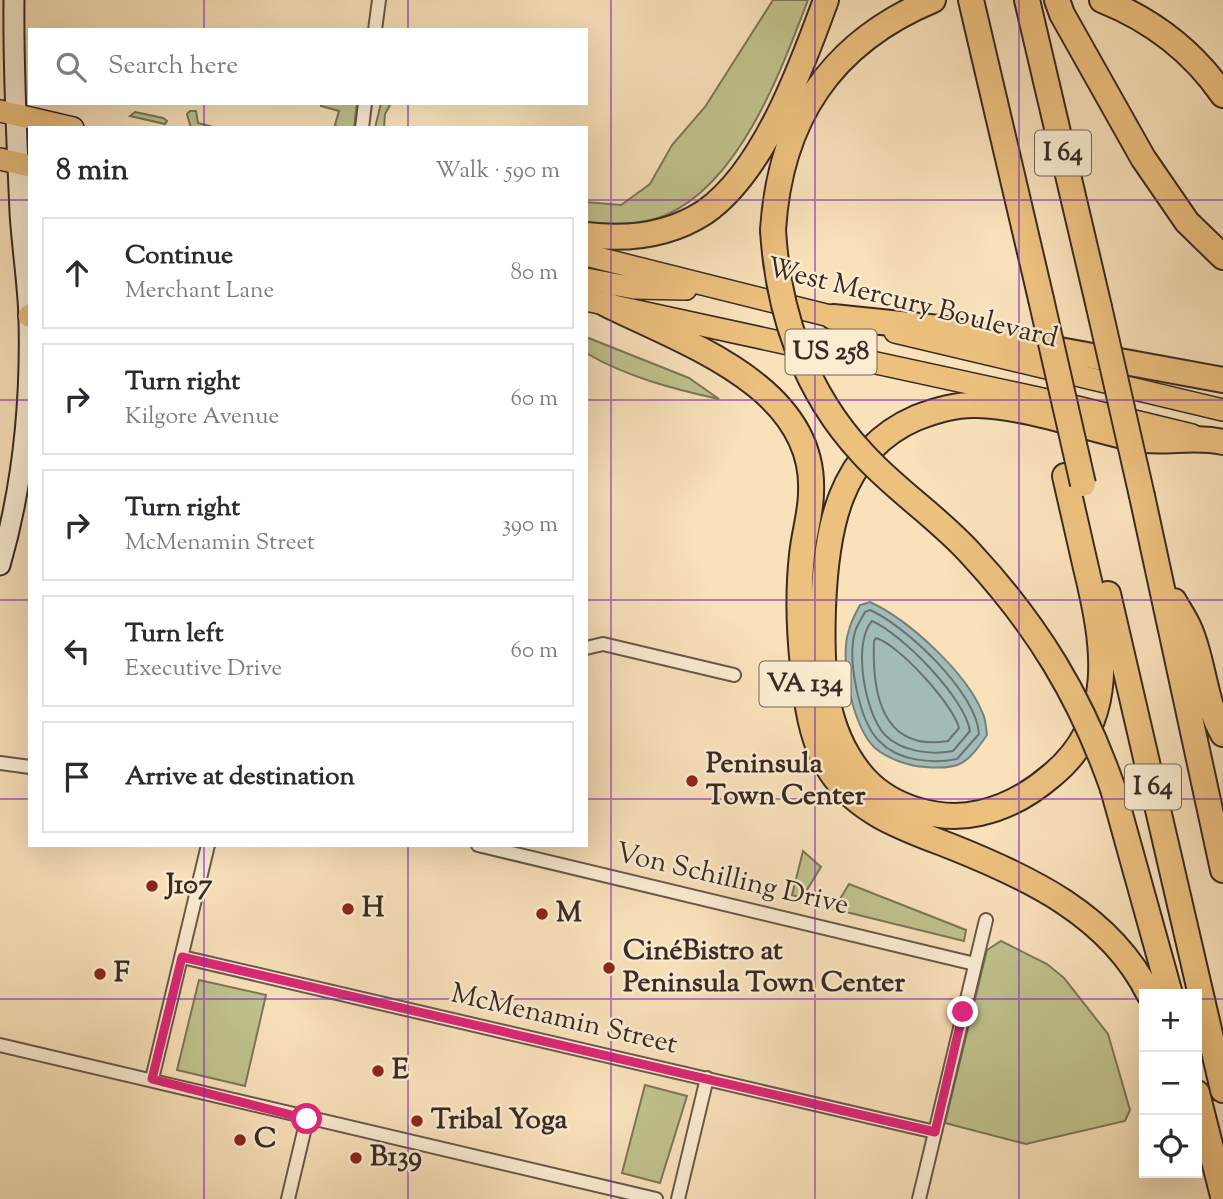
<!DOCTYPE html>
<meta charset="utf-8">
<style>
body{margin:0;font-family:"Sorts Mill Goudy",serif;background:#f7f7f7;color:#2b2b33}
.controls{position:absolute;right:21px;bottom:21px;display:grid;overflow:hidden;border-radius:0px;box-shadow:0 7px 28px #0002}
.controls button{width:63px;height:63px;display:grid;place-items:center;padding:0;border:0;border-bottom:2px solid #e1e1e2;background:#fff;color:#2b2b33;font:35px sans-serif}
.stop{position:absolute;width:21px;height:21px;margin:-16px;border:5px solid #db2777;border-radius:50%;background:#fff}
.stop.end{background:#db2777;border-color:#fff;box-shadow:0 2px 7px #0008}
.list{margin:0;padding:0;list-style:none}
h2{display:flex;justify-content:space-between;align-items:center;height:91px;margin:0;padding:0 28px;font-size:30px}
h2 small{font-size:23px;font-weight:400;color:#7c7c81}
.list li{display:grid;grid-template-columns:46px 1fr auto;gap:21px;align-items:center;box-sizing:border-box;height:112px;margin:0 14px 14px;padding:0 14px;border:2px solid #e1e1e2;border-radius:0px}
.list b{display:block;font-size:26px;white-space:nowrap}
.list p{margin:0;font-size:23px;white-space:nowrap;color:#7c7c81}
.list em{font-size:23px;font-style:normal;color:#7c7c81}
.icon{flex:none;width:38px;height:38px;fill:none;stroke:currentColor;stroke-width:2;stroke-linecap:round;stroke-linejoin:round}
.map{position:relative;flex:none;width:1223px;height:1199px;overflow:hidden}
.search{position:absolute;background:#fff;box-shadow:0 7px 28px #0002;left:28px;top:28px;width:560px;height:77px;display:flex;align-items:center;gap:18px;box-sizing:border-box;padding:0 24px;border-radius:0px;color:#7c7c81;font-size:26px}
.panel{position:absolute;background:#fff;box-shadow:0 7px 28px #0002;left:28px;top:126px;width:560px;height:721px;border-radius:0px}
.map>svg:first-child{display:block}
.green{fill:#c0c28d;stroke:#7d7659;stroke-width:2}
.water{fill:#a1bbb9;stroke:#78817e;stroke-width:2}
.lines{fill:none;stroke-linecap:round;stroke-linejoin:round}
.shore{stroke:#6e726f;stroke-width:2}
.street-casing{stroke:#6a584a;stroke-width:16}
.secondary-casing{stroke:#3a2a25;stroke-width:23}
.primary-casing{stroke:#3a2a25;stroke-width:24}
.highway-casing{stroke:#3a2a25;stroke-width:28}
.street{stroke:#fbecd2;stroke-width:12}
.secondary{stroke:#fbecd2;stroke-width:19}
.primary{stroke:#ecc07d;stroke-width:21}
.highway{stroke:#ecc07d;stroke-width:24}
.highway-bridge-casing{stroke:#3a2a25;stroke-width:28;stroke-linecap:butt}
.highway-bridge{stroke:#ecc07d;stroke-width:24}
.route{stroke:#db2777;stroke-width:9}
.grid{fill:none;stroke:#7b2cbf;stroke-width:2;stroke-opacity:0.55}
.poi-dot{fill:#8f2418;stroke:#fbecd2;stroke-width:2.5}
.labels{text-anchor:middle;dominant-baseline:central;stroke-width:5;stroke-linejoin:round;paint-order:stroke}
.shield{fill:#fbecd2;stroke:#746459;stroke-width:2}
.shield-label{font-size:26px;font-weight:bold;fill:#3a2a25}
.street-label{font-size:28px;fill:#3a2a25;stroke:#fbecd2}
.poi-label{font-size:28px;font-weight:bold;fill:#3a2a25;stroke:#fbecd2;text-anchor:start}
</style>
<div class="map">
<svg width="1223" height="1199" viewBox="0 0 1223 1199">
<rect width="100%" height="100%" fill="#f9e1ba"/>
<filter id="stains"><feTurbulence type="fractalNoise" baseFrequency=".00286" numOctaves="4"/><feColorMatrix values="0 0 0 0 .2 0 0 0 0 .09 0 0 0 0 .02 0 0 0 .5 -.17"/></filter>
<radialGradient id="worn" r=".72"><stop offset=".6" stop-color="#630" stop-opacity="0"/><stop offset="1" stop-color="#630" stop-opacity=".3"/></radialGradient>
<path class="green" d="M773,0H808C781,71 740,183 666,215C641,226 613,224 586,223V202L621,205L650,184L672,145L705,107Z
M321,103H357L354,128H338L335,125L339,111L321,106Z
M381,103H391L385,114L384,128H375Z
M190,111H196L198,123L217,128H191L187,114Z
M135,112L163,118L167,121L165,124L130,116Z
M586,337L689,378L719,399C673,389 627,377 586,353Z
M803,851L821,867L802,898L792,895Z
M849,884L966,930L964,941L834,909Z
M1001,941L1047,964L1064,978L1108,1034L1130,1110L1125,1121L1026,1144L945,1123L987,950Z
M199,980L266,995L245,1086L177,1070Z
M645,1085L687,1096L660,1183L622,1173Z"/>
<path class="water" d="M870,602C909,620 967,673 983,714C986,720 986,729 987,735C967,764 960,770 925,767C909,766 888,759 875,748C852,727 839,658 849,630C851,621 856,613 860,605Z"/>
<g class="lines">
<path class="shore" d="M870,610C906,626 977,693 979,734L957,759C932,764 898,761 879,741C859,721 847,659 855,632C857,625 862,618 865,612Z
M872,621C902,634 965,698 970,731L953,751C931,755 902,752 885,735C865,714 852,643 872,621Z
M876,638C898,644 953,704 959,728L948,741C881,752 872,692 874,641Z"/>
<g class="street-casing">
<path id="street" d="M375,30L379,0
M362,128L365,103
M586,648L603,644L734,675
M0,763L30,767
M478,845L975,964
M182,957L935,1132
M0,1045L656,1199
M152,1079L208,845
M288,1199L307,1119
M678,1199L707,1078
M919,1199L986,920"/>
</g>
<g class="secondary-casing">
<path id="secondary" d="M0,565C23,486 31,400 29,318C28,283 22,247 20,212C17,141 13,71 14,0"/>
</g>
<g class="primary-casing">
<path id="primary" d="M0,111L73,128
M0,159L30,166
M586,255L850,321
M586,279L634,288L686,289
M586,300L1056,402L1192,435
M29,316L30,315
M895,332L1223,410"/>
</g>
<g class="highway-casing">
<path id="highway" d="M971,0L1041,299
M1027,0L1099,307
M1057,0L1062,14L1143,158L1187,222L1223,257
M1102,0C1152,20 1192,50 1223,95
M773,230C780,120 830,43 933,0
M586,235C627,240 670,235 705,212C764,171 802,66 826,0
M606,304C684,343 816,386 811,492C811,513 804,534 802,555C798,591 799,629 803,666C806,701 811,741 831,772C859,814 906,829 950,846C1028,877 1110,915 1149,994
M833,317L939,328L1223,380
M1065,476C1072,507 1079,537 1086,568C1104,642 1119,721 1051,776C1030,794 1008,807 980,813C941,822 893,809 865,779C822,731 821,669 823,608C826,531 838,452 916,418C936,410 956,404 977,405C1031,407 1083,428 1136,439C1164,444 1195,435 1223,442
M1142,496L1223,870
M1108,594L1223,1090
M1174,601C1179,610 1186,620 1190,630C1204,663 1204,701 1223,734
M1113,789L1170,994
M1197,1093L1223,1196"/>
</g>
<use href="#street" class="street"/>
<use href="#secondary" class="secondary"/>
<use href="#primary" class="primary"/>
<use href="#highway" class="highway"/>
<g class="highway-bridge-casing">
<path id="highway-bridge" d="M773,230C778,313 805,392 862,453C895,490 938,517 971,554C1037,625 1081,697 1113,789
M1041,299L1083,484
M1099,307L1142,496"/>
</g>
<use href="#highway-bridge" class="highway-bridge"/>
</g>
<g class="lines">
<path class="route" d="M307,1119L152,1079L182,957L935,1132L963,1012"/>
</g>
<path class="grid" d="M204,0V30M408,0V30M611,0V1199M815,0V1199M1019,0V1199M204,103V128M408,103V128M0,200H30M586,200H1223M0,400H30M586,400H1223M0,600H30M586,600H1223M0,799H30M586,799H1223M204,845V1199M408,845V1199M0,999H1144M1197,999H1223"/>
<g class="poi-dot">
<circle cx="692" cy="781" r="7"/>
<circle cx="152" cy="886" r="7"/>
<circle cx="348" cy="909" r="7"/>
<circle cx="542" cy="914" r="7"/>
<circle cx="609" cy="968" r="7"/>
<circle cx="100" cy="974" r="7"/>
<circle cx="378" cy="1071" r="7"/>
<circle cx="417" cy="1121" r="7"/>
<circle cx="240" cy="1140" r="7"/>
<circle cx="356" cy="1158" r="7"/>
</g>
<g class="labels">
<g class="shield">
<rect x="1035" y="130.5" width="56" height="45" rx="5"/>
<rect x="785.5" y="329.5" width="91" height="45" rx="5"/>
<rect x="759.5" y="661.5" width="91" height="45" rx="5"/>
<rect x="1125" y="764.5" width="56" height="45" rx="5"/>
</g>
<g class="shield-label">
<text x="1063" y="153">I 64</text>
<text x="831" y="352">US 258</text>
<text x="805" y="684">VA 134</text>
<text x="1153" y="787">I 64</text>
</g>
<g class="street-label">
<text transform="translate(912 304) rotate(14)">West Mercury Boulevard</text>
<text transform="translate(732 880) rotate(13)">Von Schilling Drive</text>
<text transform="translate(564 1020) rotate(13)">McMenamin Street</text>
</g>
<g class="poi-label">
<text x="706" y="765">Peninsula<tspan x="706" dy="32">Town Center</tspan></text>
<text x="166" y="886">J107</text>
<text x="362" y="909">H</text>
<text x="556" y="914">M</text>
<text x="623" y="952">CinéBistro at<tspan x="623" dy="32">Peninsula Town Center</tspan></text>
<text x="114" y="974">F</text>
<text x="392" y="1071">E</text>
<text x="431" y="1121">Tribal Yoga</text>
<text x="254" y="1140">C</text>
<text x="370" y="1158">B139</text>
</g>
</g>
<rect width="100%" height="100%" filter="url(#stains)"/>
<rect width="100%" height="100%" fill="url(#worn)"/>
</svg>
<div class="controls">
<button>+</button>
<button>−</button>
<button><svg class="icon" aria-label="locate" viewBox="0 0 24 24"><circle cx="12" cy="12" r="6"/><path d="M12 2v4M12 18v4M2 12h4M18 12h4"/></svg></button>
</div>
<div class="stop" style="left:307px;top:1119px"></div>
<div class="stop end" style="left:963px;top:1012px"></div>
<div class="search"><svg class="icon" aria-label="search" viewBox="0 0 24 24"><circle cx="10" cy="10" r="6"/><path d="M15 15l6 6"/></svg>Search here</div>
<section class="panel">
<h2>8 min<small>Walk · 590 m</small></h2>
<ul class="list">
<li><svg class="icon" aria-label="ahead" viewBox="0 0 24 24"><path d="M12 20V5M6 11l6-6 6 6"/></svg><div><b>Continue</b><p>Merchant Lane</p></div><em>80 m</em></li>
<li><svg class="icon" aria-label="right" viewBox="0 0 24 24"><path d="M7 20v-9h11M14 6l5 5-5 5"/></svg><div><b>Turn right</b><p>Kilgore Avenue</p></div><em>60 m</em></li>
<li><svg class="icon" aria-label="right" viewBox="0 0 24 24"><path d="M7 20v-9h11M14 6l5 5-5 5"/></svg><div><b>Turn right</b><p>McMenamin Street</p></div><em>390 m</em></li>
<li><svg class="icon" aria-label="left" viewBox="0 0 24 24"><path d="M17 20v-9H6M10 6l-5 5 5 5"/></svg><div><b>Turn left</b><p>Executive Drive</p></div><em>60 m</em></li>
<li><svg class="icon" aria-label="arrive" viewBox="0 0 24 24"><path d="M6 21V4h12l-3 4 3 4H6"/></svg><div><b>Arrive at destination</b></div></li>
</ul>
</section>
</div>
